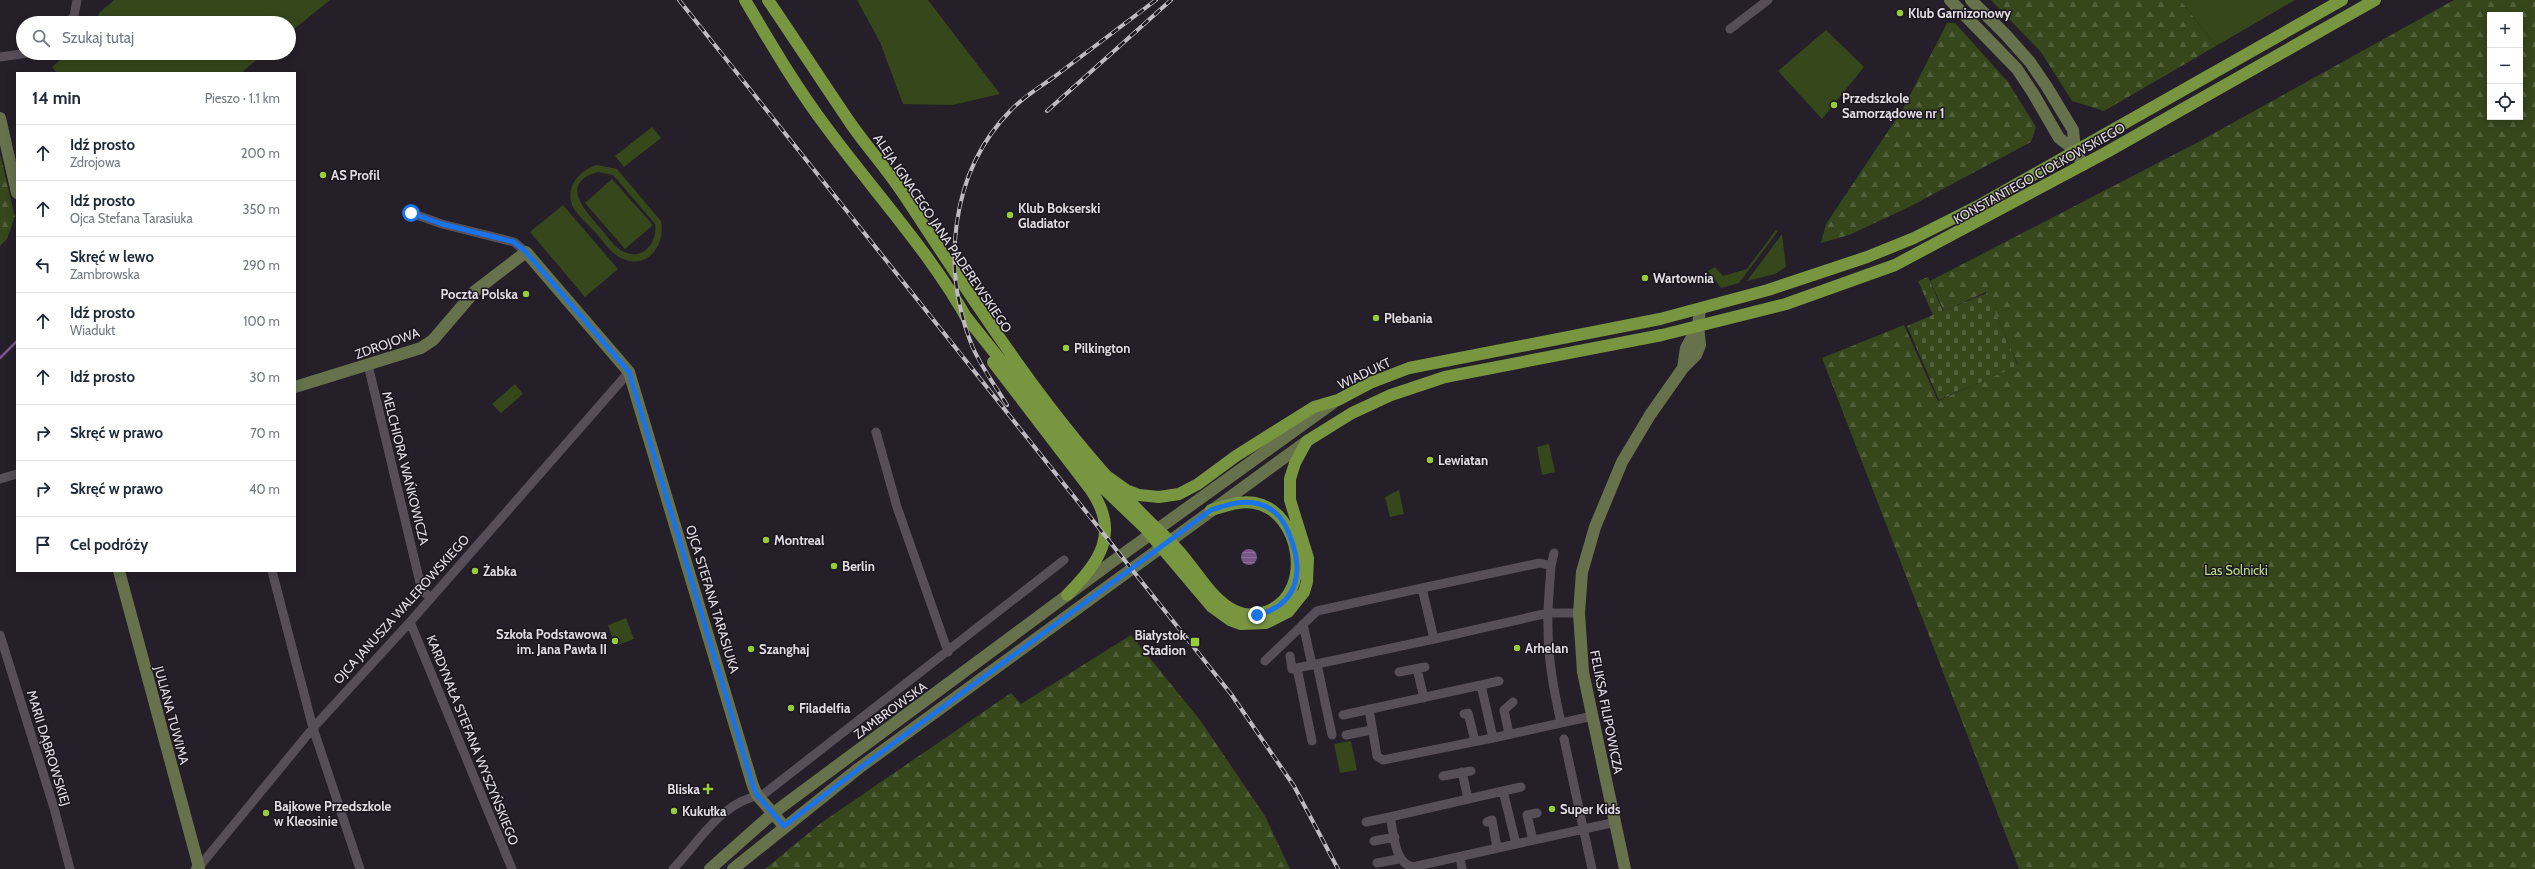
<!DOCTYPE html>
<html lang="pl">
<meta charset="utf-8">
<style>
body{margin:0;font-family:Cabin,sans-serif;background:#f2f2f3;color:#1f2937}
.controls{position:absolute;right:12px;top:12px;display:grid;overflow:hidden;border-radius:0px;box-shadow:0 2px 10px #0003}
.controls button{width:36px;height:36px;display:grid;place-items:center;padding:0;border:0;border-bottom:1px solid #e0e1e3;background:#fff;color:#1f2937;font:20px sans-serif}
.stop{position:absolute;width:12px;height:12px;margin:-9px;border:3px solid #1a73e8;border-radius:50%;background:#fff}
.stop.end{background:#1a73e8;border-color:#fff;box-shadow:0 1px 4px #0008}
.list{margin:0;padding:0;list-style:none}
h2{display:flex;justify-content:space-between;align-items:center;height:52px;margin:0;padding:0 16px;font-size:17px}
h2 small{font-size:13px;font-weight:400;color:#747a83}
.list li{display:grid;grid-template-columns:26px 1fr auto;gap:12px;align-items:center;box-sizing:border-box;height:56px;padding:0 16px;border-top:1px solid #e0e1e3}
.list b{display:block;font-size:15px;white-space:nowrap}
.list p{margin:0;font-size:13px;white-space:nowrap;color:#747a83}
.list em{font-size:13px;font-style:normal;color:#747a83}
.icon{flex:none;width:22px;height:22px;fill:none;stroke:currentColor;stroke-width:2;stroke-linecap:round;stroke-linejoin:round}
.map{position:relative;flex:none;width:2535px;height:869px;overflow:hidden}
.search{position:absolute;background:#fff;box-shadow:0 2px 10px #0003;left:16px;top:16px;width:280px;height:44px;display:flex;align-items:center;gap:10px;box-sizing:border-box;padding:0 14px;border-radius:22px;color:#747a83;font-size:15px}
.panel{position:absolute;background:#fff;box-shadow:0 2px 10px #0003;left:16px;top:72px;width:280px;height:500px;border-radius:0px}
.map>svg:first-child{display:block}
.green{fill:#35471b;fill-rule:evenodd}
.forest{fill:url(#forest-firs);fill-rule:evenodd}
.cemetery{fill:url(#cemetery-stones)}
.water{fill:url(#water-rules)}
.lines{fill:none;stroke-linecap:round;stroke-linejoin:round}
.stream{stroke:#775788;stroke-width:2.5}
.street{stroke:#564f5a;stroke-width:9}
.secondary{stroke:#67724d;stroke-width:12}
.primary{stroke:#789540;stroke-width:12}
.rail-casing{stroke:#bfbac2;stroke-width:4}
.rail{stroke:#1c161f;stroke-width:2.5;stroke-dasharray:8;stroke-linecap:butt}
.route{stroke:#1a73e8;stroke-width:5}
.poi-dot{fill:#96cc3a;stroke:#1c161f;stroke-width:1.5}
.labels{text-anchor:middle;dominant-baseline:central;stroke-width:3;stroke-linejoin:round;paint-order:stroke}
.poi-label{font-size:13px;font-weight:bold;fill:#e0dce3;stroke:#1c161f;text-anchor:start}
.street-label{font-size:13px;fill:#e0dce3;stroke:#1c161f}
.park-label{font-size:13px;fill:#bce08f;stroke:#1c161f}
</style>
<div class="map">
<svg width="2535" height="869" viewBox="0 0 2535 869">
<defs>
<pattern id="forest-firs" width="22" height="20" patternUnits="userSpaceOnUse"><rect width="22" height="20" fill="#35471b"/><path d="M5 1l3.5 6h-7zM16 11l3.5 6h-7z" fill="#52613c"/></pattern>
<pattern id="cemetery-stones" width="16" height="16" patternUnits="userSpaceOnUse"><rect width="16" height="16" fill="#35471b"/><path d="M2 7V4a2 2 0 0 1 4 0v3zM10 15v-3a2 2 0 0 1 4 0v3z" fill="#52613c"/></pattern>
<pattern id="water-rules" width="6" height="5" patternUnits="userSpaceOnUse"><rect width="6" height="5" fill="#775788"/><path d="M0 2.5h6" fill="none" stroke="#8a6f99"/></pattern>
</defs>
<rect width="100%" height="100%" fill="#251f29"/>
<path class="green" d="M114,0H330L289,33V23H100L97,20L99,13Z
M857,0H928L1000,94L953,105L903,104L880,42Z
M2180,0H2295L2216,46Z
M1826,30L1864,67L1822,119L1778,71Z
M68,53H265L241,73H57L52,67Z
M652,127L661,138L624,167L615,156Z
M597,165L617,169L661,221C666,245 647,271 621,258C611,253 604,243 597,234C590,226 580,218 574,209C563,189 579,170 597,165ZM598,172L613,175L655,224C658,241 644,261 624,252C615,248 609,238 602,230C587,213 557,183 598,172Z
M612,179L653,225L625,249L585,203Z
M563,205L618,269L585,297L530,232Z
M1776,230L1778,231L1739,283L1721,288L1708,271L1715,267L1723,276L1747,269Z
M1782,234L1786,267L1775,274L1747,281Z
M515,384L523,394L501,413L492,404Z
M1549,444L1555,472L1542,475L1537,447Z
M1399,490L1404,514L1390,517L1385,497Z
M626,618L634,639L615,646L608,625Z
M1351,741L1357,770L1340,773L1334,744Z"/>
<path class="forest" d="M1991,0H2180L2216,46L2104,111L2072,101L2041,52Z
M2454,0H2535V869H2019L1822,358L1904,325L1938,401L2018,365L1986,292L1944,311L1930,281L2202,140ZM2490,15H2520V117H2490Z
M1947,23H1955L2008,82L2036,127L2031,142L1909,207L1849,235L1821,243L1826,224L1903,109Z
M0,154L15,217L7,239L0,246Z
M1131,635L1200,720L1265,816L1290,869H765L821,823L1011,693L1021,704Z"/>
<path class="cemetery" d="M1928,277L1943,311L1987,293L2018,366L1939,400L1907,326L1933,315L1918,281Z"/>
<path class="water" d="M1241 557a8 8 0 1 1 16 0a8 8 0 1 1-16 0Z"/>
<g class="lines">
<path class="stream" d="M0,358L17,341"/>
<path class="street" d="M68,23L74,16L77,0
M1730,29L1768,0
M0,57L28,53
M411,213L442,224L514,242L526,252
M368,365L422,591L430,597
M876,432L897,507L948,652
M0,479L17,474
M1551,566L1554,553
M272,571L313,728L360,869
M410,622L512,869
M1303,624L1312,665L1434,639
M0,635L54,808L70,869
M1290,656L1292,669L1312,665
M1265,661L1317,611L1422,588
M1317,664L1332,735
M1297,668L1312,741
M1417,669L1424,698
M1399,672L1425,667
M1481,685L1499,681
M1369,709L1377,756L1383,760L1493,738
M1464,714L1468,713L1475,741
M1343,715L1481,685L1493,738L1593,716
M1561,723C1554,691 1548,660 1548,627C1547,607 1550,586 1551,566L1540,563L1422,588L1434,639L1548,613H1579
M1509,734L1504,710L1513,702
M1346,735L1372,730
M1564,739L1592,869
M1462,772L1468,799
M1443,776L1471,771
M1503,791L1521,787
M1366,822L1390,817
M1487,822L1492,820L1497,848
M1533,840L1527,815L1537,813
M1374,841L1395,837
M1516,844L1413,867C1394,863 1394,833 1390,817L1503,791L1516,844L1616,822
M1460,857L1462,869
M1377,863L1399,859
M199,867L313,728L410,622L629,372
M673,869C701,840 720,802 764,794L1064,560"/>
<path class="secondary" d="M1950,0L2017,69L2033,93L2059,138L2075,150
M1971,0L2006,35L2030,62L2047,87L2073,130L2075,150L2083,165
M0,118L17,193
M1683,368L1686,348L1698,326
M295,387L421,348L433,340L475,291L526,252L629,372L753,786L757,795L784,826
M119,571L199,867L197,869
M710,869L772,814L1112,562L1333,403
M733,869L859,768L1307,441
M1625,869L1583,672L1579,613L1582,572L1595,527L1622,462L1650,415L1683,368L1696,355L1700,345L1698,326L1700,309"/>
<path class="primary" d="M745,0C771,44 796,87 827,128C875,193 931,253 970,324
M768,0C796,41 823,83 851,124C867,147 886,168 902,192C979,308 1053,427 1153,525C1165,536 1177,548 1187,561C1201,578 1214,601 1235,611C1245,616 1258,615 1268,611C1315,592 1300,511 1255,503C1240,500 1226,506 1211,510
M967,318L1099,484L1146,529L1212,607L1230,620L1241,624L1266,623L1288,612L1304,592L1307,582L1308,558L1290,500V479L1295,463L1307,441L1352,413L1391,395L1445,377L1662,335L1786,304L1895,265L2107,152L2375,0
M993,362L1091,490C1121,534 1099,562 1067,595
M1105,475L1126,490L1139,495L1159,497L1179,494L1198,484L1236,456L1314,407L1338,400L1370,383L1409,368L1660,319L1768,290L1867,257L1914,238L1980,205L2342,0"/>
<g class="rail-casing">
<path id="rail" d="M679,0L1231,694L1294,786L1338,869
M1047,111L1171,0
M1007,405C996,387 982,368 973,348C941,270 949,173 1011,110C1023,97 1040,87 1054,77C1088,51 1122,26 1156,0"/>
</g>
<use href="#rail" class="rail"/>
</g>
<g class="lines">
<path class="route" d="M411,213L442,224L514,242L526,252L629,372L753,786L757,795L784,826L860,768L1211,510C1227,505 1243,499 1259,504C1277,509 1285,522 1291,539C1304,574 1297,605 1257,615"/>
</g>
<g class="poi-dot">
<circle cx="1900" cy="13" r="4"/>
<circle cx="1834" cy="105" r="4"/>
<circle cx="323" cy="175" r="4"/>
<circle cx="1010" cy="215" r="4"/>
<circle cx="1645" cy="278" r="4"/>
<circle cx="526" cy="294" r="4"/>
<circle cx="1376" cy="318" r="4"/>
<circle cx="1066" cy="348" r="4"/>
<circle cx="1430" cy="460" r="4"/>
<circle cx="766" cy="540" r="4"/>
<circle cx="834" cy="566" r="4"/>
<circle cx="475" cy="571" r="4"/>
<circle cx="615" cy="641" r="4"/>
<rect x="1190" y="637" width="10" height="10" rx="2"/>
<circle cx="1517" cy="648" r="4"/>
<circle cx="751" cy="649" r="4"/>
<circle cx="791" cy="708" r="4"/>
<path d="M706 783h4v4h4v4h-4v4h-4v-4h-4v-4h4z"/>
<circle cx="1552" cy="809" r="4"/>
<circle cx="674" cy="811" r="4"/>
<circle cx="266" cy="813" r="4"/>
</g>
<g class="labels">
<g class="poi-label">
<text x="1908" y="13">Klub Garnizonowy</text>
<text x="1842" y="98">Przedszkole<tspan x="1842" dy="15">Samorządowe nr 1</tspan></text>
<text x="331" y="175">AS Profil</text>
<text x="1018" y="208">Klub Bokserski<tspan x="1018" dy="15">Gladiator</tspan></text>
<text x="1653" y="278">Wartownia</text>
<text x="518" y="294" text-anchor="end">Poczta Polska</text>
<text x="1384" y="318">Plebania</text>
<text x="1074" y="348">Pilkington</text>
<text x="1438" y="460">Lewiatan</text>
<text x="774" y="540">Montreal</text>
<text x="842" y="566">Berlin</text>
<text x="483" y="571">Żabka</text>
<text x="607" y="634" text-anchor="end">Szkoła Podstawowa<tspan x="607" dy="15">im. Jana Pawła II</tspan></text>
<text x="1186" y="635" text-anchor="end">Białystok<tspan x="1186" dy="15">Stadion</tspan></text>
<text x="1525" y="648">Arhelan</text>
<text x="759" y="649">Szanghaj</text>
<text x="799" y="708">Filadelfia</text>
<text x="700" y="789" text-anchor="end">Bliska</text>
<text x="274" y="806">Bajkowe Przedszkole<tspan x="274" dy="15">w Kleosinie</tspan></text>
<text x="1560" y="809">Super Kids</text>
<text x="682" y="811">Kukułka</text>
</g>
<g class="street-label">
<text transform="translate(2039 173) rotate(-29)">KONSTANTEGO CIOŁKOWSKIEGO</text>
<text transform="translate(943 233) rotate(56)">ALEJA IGNACEGO JANA PADEREWSKIEGO</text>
<text transform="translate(387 343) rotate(-20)">ZDROJOWA</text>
<text transform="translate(1364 373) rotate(-25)">WIADUKT</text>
<text transform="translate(406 468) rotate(76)">MELCHIORA WAŃKOWICZA</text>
<text transform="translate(713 599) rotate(73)">OJCA STEFANA TARASIUKA</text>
<text transform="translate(401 609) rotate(-48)">OJCA JANUSZA WALEROWSKIEGO</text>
<text transform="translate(890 710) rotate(-36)">ZAMBROWSKA</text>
<text transform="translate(1607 712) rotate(79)">FELIKSA FILIPOWICZA</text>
<text transform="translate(172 715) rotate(75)">JULIANA TUWIMA</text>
<text transform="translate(473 740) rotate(68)">KARDYNAŁA STEFANA WYSZYŃSKIEGO</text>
<text transform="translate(49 748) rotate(73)">MARII DĄBROWSKIEJ</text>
</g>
<g class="park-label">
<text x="2236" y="570">Las Solnicki</text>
</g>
</g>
</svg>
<div class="controls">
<button>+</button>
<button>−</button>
<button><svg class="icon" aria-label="locate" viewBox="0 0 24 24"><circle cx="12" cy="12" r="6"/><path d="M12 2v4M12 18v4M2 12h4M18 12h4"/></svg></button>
</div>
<div class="stop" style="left:411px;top:213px"></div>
<div class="stop end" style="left:1257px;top:615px"></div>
<div class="search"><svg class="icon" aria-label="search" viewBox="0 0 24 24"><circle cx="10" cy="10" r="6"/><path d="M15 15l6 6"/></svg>Szukaj tutaj</div>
<section class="panel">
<h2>14 min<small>Pieszo · 1.1 km</small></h2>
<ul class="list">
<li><svg class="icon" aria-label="ahead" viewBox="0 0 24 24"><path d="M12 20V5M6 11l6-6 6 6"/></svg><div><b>Idź prosto</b><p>Zdrojowa</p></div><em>200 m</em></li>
<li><svg class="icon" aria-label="ahead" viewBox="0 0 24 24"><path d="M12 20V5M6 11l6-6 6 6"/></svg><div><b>Idź prosto</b><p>Ojca Stefana Tarasiuka</p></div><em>350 m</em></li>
<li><svg class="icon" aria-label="left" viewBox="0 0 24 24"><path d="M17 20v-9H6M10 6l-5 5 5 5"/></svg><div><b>Skręć w lewo</b><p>Zambrowska</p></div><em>290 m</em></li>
<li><svg class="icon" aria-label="ahead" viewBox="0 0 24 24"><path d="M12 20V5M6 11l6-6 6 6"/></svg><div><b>Idź prosto</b><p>Wiadukt</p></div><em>100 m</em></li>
<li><svg class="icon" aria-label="ahead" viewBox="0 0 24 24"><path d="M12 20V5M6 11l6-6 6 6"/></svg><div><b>Idź prosto</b></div><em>30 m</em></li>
<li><svg class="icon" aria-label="right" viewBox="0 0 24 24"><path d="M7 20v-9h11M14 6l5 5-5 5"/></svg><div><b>Skręć w prawo</b></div><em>70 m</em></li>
<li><svg class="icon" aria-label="right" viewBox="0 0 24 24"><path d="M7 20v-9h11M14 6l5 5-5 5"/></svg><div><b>Skręć w prawo</b></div><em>40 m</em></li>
<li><svg class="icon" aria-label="arrive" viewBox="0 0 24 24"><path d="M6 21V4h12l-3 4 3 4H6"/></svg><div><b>Cel podróży</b></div></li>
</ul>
</section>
</div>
